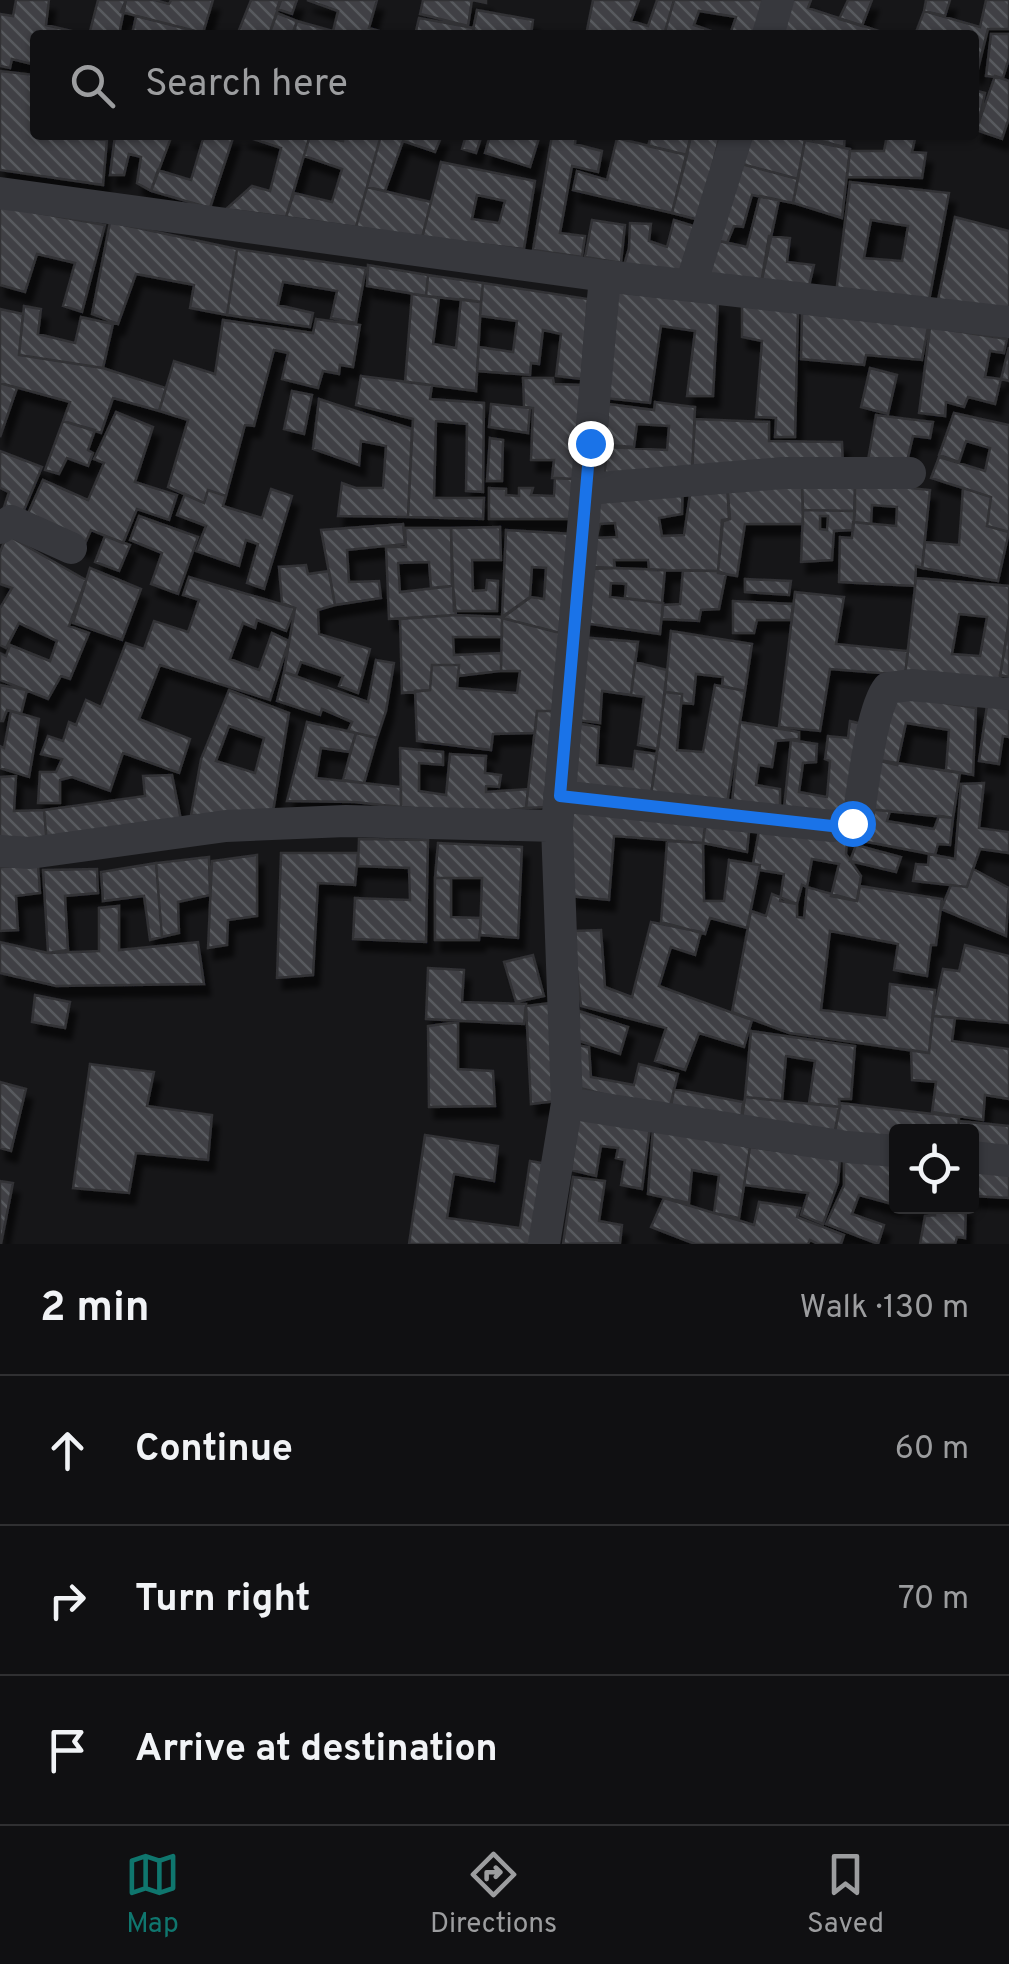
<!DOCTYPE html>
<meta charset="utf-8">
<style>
body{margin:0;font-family:Overpass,sans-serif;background:#1e1e20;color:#f1f3f6}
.controls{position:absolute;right:30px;bottom:30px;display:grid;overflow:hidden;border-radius:10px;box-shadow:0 2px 8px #0004}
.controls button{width:90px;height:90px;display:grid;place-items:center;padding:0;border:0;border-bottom:2px solid #303032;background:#101012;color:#f1f3f6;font:50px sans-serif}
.stop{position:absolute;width:30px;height:30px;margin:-22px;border:8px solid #1a73e8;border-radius:50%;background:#fff}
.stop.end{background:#1a73e8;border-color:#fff;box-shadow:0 2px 10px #0008}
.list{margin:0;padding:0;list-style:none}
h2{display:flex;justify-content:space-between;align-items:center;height:130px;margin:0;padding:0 40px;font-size:42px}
h2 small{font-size:32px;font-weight:400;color:#9c9d9f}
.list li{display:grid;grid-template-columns:65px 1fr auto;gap:30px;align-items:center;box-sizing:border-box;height:150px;padding:0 40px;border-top:2px solid #303032}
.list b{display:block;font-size:38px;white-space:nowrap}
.list em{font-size:32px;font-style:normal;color:#9c9d9f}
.icon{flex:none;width:55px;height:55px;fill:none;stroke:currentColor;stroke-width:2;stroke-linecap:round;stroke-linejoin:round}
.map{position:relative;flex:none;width:1009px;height:1244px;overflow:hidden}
.search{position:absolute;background:#101012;box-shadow:0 2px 8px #0004;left:30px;right:30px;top:30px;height:110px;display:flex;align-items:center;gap:25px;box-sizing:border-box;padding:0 35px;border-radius:10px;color:#9c9d9f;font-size:38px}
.sheet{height:580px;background:#101012}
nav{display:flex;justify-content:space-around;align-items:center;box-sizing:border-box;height:140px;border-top:2px solid #303032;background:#101012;font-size:28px;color:#9c9d9f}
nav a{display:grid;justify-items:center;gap:5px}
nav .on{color:#0f766e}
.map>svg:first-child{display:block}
.building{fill:url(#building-back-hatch);stroke:#303034;stroke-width:2.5;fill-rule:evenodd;filter:url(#shadow)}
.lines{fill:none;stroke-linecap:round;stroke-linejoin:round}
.minor{stroke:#37383d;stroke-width:32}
.route{stroke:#1a73e8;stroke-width:12}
</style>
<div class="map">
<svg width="1009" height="1244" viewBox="0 0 1009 1244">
<defs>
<pattern id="building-back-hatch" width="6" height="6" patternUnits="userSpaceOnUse" patternTransform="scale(2.5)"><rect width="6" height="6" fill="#404145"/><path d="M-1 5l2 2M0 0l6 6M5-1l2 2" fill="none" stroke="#595a5e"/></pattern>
<filter id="shadow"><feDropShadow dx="6" dy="11" stdDeviation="2.5" flood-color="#0009"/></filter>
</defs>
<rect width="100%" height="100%" fill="#161618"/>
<path class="building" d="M16,0H49L46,25L89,35H35V65L12,59L10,68L0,66V14L13,16Z
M98,0H126L119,35H89Z
M126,0H155L169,4L171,0H213L203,33L121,12Z
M251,0H281L269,35H237Z
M280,0H297L292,14L277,9Z
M307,0H377L369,28L393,35H349L333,31L338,11Z
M423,0H486V3L472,0L468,26L420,14Z
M593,0H639L631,21L648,26L657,0H674L664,35H586Z
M674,0H772L759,35L730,34L736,17L699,11L694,25L723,35H664Z
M783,0H811L808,8L891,35H771Z
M848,0H872L862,26L839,19Z
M926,0H950L945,16L924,11Z
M986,0H1009V29H988L977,73L974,72V35L916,32L924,11L980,27Z
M477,10L533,20L531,35H472Z
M277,13L297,21L293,35H269Z
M136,16L195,31L203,33L132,35Z
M419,18L474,28L472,35H415Z
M297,21L333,31L349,35H292Z
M991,34H1009V58L1003,78L986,76Z
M0,71L35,75V135L107,140L103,185L0,170Z
M995,76L1009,81V118L1002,139L976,130Z
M974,90L985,93L979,121L974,119Z
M115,135H172L151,191L137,183L141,157L129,154L124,175H110Z
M188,135H234L210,208L151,191L158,170L191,180L203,139Z
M241,135H310L286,217L226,209L252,186L270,191L281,148Z
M310,135L343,141L344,135H381L356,227L286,217L294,193L332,202L342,169L304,156Z
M381,135H442L435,152L403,141L385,191L367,187Z
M466,135H482L476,153L462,149Z
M490,135H540L530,167L485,153Z
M552,135H576L575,144L602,151L598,172L572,166L560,233L585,236L582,257L533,250Z
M651,135H691L687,155L648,146Z
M691,135H720L699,220L672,213Z
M746,135H787L805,140L798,179L738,163Z
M802,135H845L844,147L802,136Z
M887,135H916L912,152L926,153L922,178L847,177L850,151H884Z
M617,138L687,155L672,213L573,190L577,171L607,180Z
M805,140L850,149L842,218L793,203Z
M441,162L535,181L524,249L422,238ZM477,195L505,201L499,223L472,219Z
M738,163L798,179L793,203L752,195L743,227L734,226L727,243L711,239Z
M850,182L949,193L929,301L836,293ZM871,220L908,226L902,261L864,258Z
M367,187L431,202L422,238L356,227Z
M760,196L779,200L761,284L701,279L711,239L747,247Z
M0,206L105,225L82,312L63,306L75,263L37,254L25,292L0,285Z
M955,217L1009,231V312L938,300Z
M592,220L625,225L621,263L585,257Z
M674,220L697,227L684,274L624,265L629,248L630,223L651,224L649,241L667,247Z
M110,222L237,249L227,315L190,308L194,285L136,274L118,324L92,314Z
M769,236L790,238L787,262L814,265L808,290L761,284Z
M237,249L366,268L356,323L331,318L337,291L283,282L278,305L313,313L310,327L227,315Z
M368,265L428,275L426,296L367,286Z
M428,275L483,283L481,302L426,296Z
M483,283L588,299L582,379L556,376L561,334L543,330L539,364L531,363L530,375L477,371L479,347L513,352L517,321L480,316Z
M616,292L718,303L713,396H687L695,331L661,326L650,403L604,398Z
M412,294L439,298L433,344L456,348L461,299L481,302L476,391L405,382Z
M24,306L41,309L38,334L75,343L81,317L113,324L103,368L19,355Z
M742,306L798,312L795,437H775L776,418L756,417L762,341L742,337Z
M0,309L23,314L19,355L103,368L166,388L159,411L113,398L101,433L63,421L70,402L0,383Z
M802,313L928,327L922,360L866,355L864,365L801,359Z
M316,319L360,325L353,367L340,365L339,374L323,371L318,388L282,379L288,353L274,350L254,426L245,425L226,496L208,490L204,503L168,487L188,420L159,411L174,361L215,374L223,320L313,333Z
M930,327L1007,339L1004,353L990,351L985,377L1001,379L995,404L968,397L964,407L946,402L945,416L919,413Z
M1009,347V381L1001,379Z
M870,368L897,375L888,414L861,407Z
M361,376L432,385L430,399L484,403L483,492L466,491L467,424L436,421L434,498H484L483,519L408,517L413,419L356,405Z
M523,378H553L554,384L582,385L574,479L552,478L554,460H531L533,408L524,407Z
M0,383L17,388L0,437Z
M292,391L312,395L304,434L284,429Z
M319,399L412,429L408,517L338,516L342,483L356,488H383L386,446L361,441L359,465L313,449Z
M655,402L695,407L692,476L604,481L607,447L667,450L669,426L637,424L634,447L606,445L608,404L654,410Z
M491,404L530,408L528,433L489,427Z
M116,412L153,427L135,482L177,495L169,520L137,509L123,543L91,530L84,546L25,520L43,480L88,500L104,463L94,459Z
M954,413L1009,425V532L987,526L991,497L931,478L939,457L985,471L990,448L966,441L959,462L939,455Z
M876,415L933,422L930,438L913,436L906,466L868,460Z
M695,419L769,422V441L842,442L843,465L692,468Z
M63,421L95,430L88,450L93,453L88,466L67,458L59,474L45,470Z
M490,438L503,440L502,481H487Z
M0,451L42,467L22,515L4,507L9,492L0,488Z
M555,478L574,479L571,519H489V488L506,489V495L519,496V488H533L531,495L554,496Z
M692,481L727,482L730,519L723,521L718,571L649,570L648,560H614L615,568L591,569V538L617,537L615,523L600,524L597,536L596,495L683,482L682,514L659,518L662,536L684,535Z
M727,482H802L803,524H745L737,576L718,573L722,520L729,519Z
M802,482H855V511L803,510Z
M855,482L930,490L922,568L916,566L915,586L839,582L840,537L852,538L853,522L896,526L897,507L872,505L871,524L854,522Z
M963,488L991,497L987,526L1009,532L998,581L922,568L925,542L959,545Z
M271,489L292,496L264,589L247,583L258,544L246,540L239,566L196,551L206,526L177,515L185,494L204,503L208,490L226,496L223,506L262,518Z
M803,510L855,511L853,530L834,531L832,560L801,562ZM820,516H828L827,530L820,529Z
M139,516L198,537L178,594L151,584L162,553L130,540Z
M403,524L405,544L347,550L349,582L379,581L381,598L335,605L321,530Z
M500,527L501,560H472L473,591L486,590L487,580L498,581L497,611H454L451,528Z
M405,528H451L452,586L431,588L429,562L398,563L400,592L453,586L456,615L389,619L386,547H406Z
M506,530L573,534L564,634L502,618L531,597L544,599L546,568L532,567L530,597L502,617Z
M7,535L86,580L69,626L89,633L70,679L61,676L48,699L0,680V653L6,656L10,645L50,661L57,641L19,623L6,648L0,645V608L12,588L0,584V552Z
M105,536L130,545L119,571L95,562Z
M306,565L308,574L329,571L335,605L318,610L319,634L370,649L358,693L339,686L343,676L301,662L296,676L284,672L295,608L282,603L279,567Z
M591,567L665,570L662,603L625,598L626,584L611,583L610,597L663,603L660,634L583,623Z
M90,568L141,589L122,640L73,623Z
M683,570L718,571L726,574L719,609L701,610L699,621L662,619L663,605L680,604Z
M189,577L295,608L286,631L257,620L255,628L243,623L230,659L259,670L272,633L289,641L270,700L160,665L139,719L190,739L179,773L123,753L110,791L72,777L60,780V803H38L40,772H56L62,759L41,754L48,736L63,741L69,722L76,725L86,700L101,707L126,643L144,649L154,621L188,632L199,600L183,595Z
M916,578L1009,586V619L999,684L905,675ZM959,614L987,617L980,656L952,654Z
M745,579L791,581L789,595L745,592Z
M795,592L844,597L836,644L908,651L905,675L830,669L820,731L779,727Z
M733,601L793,604L791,620H757L754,633H733Z
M456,615L502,617V637H453L454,655L501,653V671L458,676L459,665H432L430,690L402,693L400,619Z
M502,618L564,634L558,711H537L535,733L493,734L491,750L417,741L415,691L430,690L432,665H459L457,688L517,693L520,671H501Z
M1009,626V677L1000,675Z
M671,631L752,644L745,691L722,686L723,677L696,674L693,704L682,703V694L665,692Z
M580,637L638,642L631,695L602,691L600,723L577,720Z
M376,660L394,663L386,711L377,738L348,731L352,722L322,709L320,715L277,701L284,672L368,702Z
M635,662L667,670L658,749L638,745L644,697L631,695Z
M0,685L27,690L21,714L7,710L3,721H0Z
M715,685L745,691L727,804L651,795L665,692L682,694L677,750L703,752Z
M229,690L289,713L272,818L191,815L201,759ZM229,726L264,738L255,773L216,761Z
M889,694L976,708L973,775L946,770L949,730L906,723L897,765L872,759Z
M987,705L1009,709V737L1003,736L999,764L979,761Z
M11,711L39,719L29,777L0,768V746L4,748Z
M537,711H558L548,807L526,808Z
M850,721L871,726L853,820L784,808L791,740L817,744L816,762L803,763L799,792L827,797L830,761L825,759L828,736L848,738Z
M307,722L356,733L350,752L321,748L316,778L401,787V807L354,802L287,801Z
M740,722L799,732V739L776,741L772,767L759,765L756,785L780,789V806L732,803Z
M577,723L599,727L597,765L633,769L635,751L657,754L651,795L571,792Z
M356,733L377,738L364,783L343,780Z
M400,748L443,752V765L419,763V791L446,795L450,754L486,756L485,773L501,775L499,787L486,786V792L528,789L526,808L480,814L401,807Z
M872,759L960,773L953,818L866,809Z
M172,775L182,825L47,845L44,810L145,796L143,776Z
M16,776L14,811L44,810L47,845H0V777Z
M984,783L979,828L1009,832V853L980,849L967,887L913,881L916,864L928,865L929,854L955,859L961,784Z
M572,805L706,818L703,843L614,836L609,900L570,896Z
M866,809L890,811L887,821L934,829L939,816L953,818L950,845L938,844L935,855L857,840Z
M706,818L750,823L747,852L703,843Z
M760,825L847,840L846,854L861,876L857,901L831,896L839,864L812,859L807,887L802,885L797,904L780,901L784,874L759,870L760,865L753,864Z
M359,839L428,840L426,942L353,939L355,898L410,900L409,868L358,866Z
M667,841L703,843L704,901H724L729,860L760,865L747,928L710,918L705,934L661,922Z
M438,843L522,847L518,938L480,935L482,878H435Z
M856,845L901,857L896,872L850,861Z
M281,853H358L355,885L318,883L313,975L277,978Z
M257,855V916L228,920L227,945L208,948L212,861Z
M209,857L210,895L178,902L179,933L162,937L156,863Z
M156,863L162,937L150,940L144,896L103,901L101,872Z
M38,865L40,893L16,896L18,930L0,931V867Z
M97,869L98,893L65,896L68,950L48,953L43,870Z
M973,869L1009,888L1006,936L941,909L951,885L967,887Z
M435,878H451V917L481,918L479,940H435Z
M860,886L942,899L936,945H931L927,976L894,970L898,944L830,931L821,1010L887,1018L890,984L935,990L929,1053L789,1033L732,1012L751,911L766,916L772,894L797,904V917L804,918L807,887L857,901Z
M119,906V950L198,942L204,984L56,986L0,973V942L48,953L99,951V908Z
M651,922L701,932L695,955L671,947L659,986L752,1020L744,1047L699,1033L685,1070L655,1061L666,1028L581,1006L572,931L601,930L605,987L632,997Z
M965,945L1009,956V1023L933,1016L943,969L959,971Z
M533,955L544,996L516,1002L504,962Z
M428,968L464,970L462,1002L526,1004L524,1024L426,1019Z
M35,995L70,1002L65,1028L32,1022Z
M551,1003L557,1101L531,1104L526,1006Z
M579,1011L628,1027L620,1054L576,1040Z
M933,1016L955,1018L952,1041L1009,1049V1099L985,1095L983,1120L932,1112L936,1082L912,1080L911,1050L929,1053Z
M458,1022V1069L493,1071L495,1106L429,1107L428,1026Z
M751,1031L855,1046L851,1099H839L840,1107L809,1103L815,1061L786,1056L782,1101L745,1097Z
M575,1045L589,1047L591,1077L634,1085L639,1064L678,1074L669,1111L576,1087Z
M90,1064L154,1072L147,1106L212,1115L208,1160L136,1153L129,1193L73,1188Z
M0,1082L26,1089L11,1151L0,1148Z
M674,1089L743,1102L741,1124L670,1112Z
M745,1097L840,1107L834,1136L741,1126Z
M840,1103L959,1117L958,1132H896V1145L834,1136Z
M578,1115L650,1127L642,1189L621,1185L625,1160L616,1158L618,1148L601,1146L596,1176L571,1170Z
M959,1121L1009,1126V1149L972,1147V1132H958Z
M653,1128L750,1147L739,1218L714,1213L719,1175L692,1170L689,1203L648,1194Z
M425,1135L498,1146L494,1181L454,1174L447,1218L520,1228L530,1161L560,1166L541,1244H409Z
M750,1147L840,1159L838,1183L823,1224L801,1215L808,1193L744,1185Z
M844,1159L896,1163V1205L859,1195L852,1214L884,1225L878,1244L826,1224L844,1185Z
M972,1169L1009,1173V1198L972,1196Z
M573,1177L605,1181L599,1221L622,1225L620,1243L563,1244Z
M0,1181L13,1183L1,1244H0Z
M664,1198L754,1225L759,1202L800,1208L797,1217L844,1235L841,1244H818L810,1240L808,1244H695L651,1227Z
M901,1206H935V1215Z
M935,1206H966L965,1238L957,1237L955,1244H920L925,1216L935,1215Z"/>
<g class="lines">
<path class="minor" d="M768,35L778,0
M0,193L605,276L1009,322
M691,285L737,135
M587,489L783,473H910
M0,528L11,521L71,548
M559,796L832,826L852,823L858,819C863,788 871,709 888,688L911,685L1009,694
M0,851L30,853L226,826L346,821L557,826
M567,1103L557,826L605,276
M972,1157L1009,1161
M544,1244L567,1103L847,1147L896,1151"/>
</g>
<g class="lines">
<path class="route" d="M590,443L560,796L832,826L852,823"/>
</g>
</svg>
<div class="controls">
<button><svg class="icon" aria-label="locate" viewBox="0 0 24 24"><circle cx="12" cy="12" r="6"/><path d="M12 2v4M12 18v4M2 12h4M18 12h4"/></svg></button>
</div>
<div class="stop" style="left:852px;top:823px"></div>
<div class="stop end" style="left:590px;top:443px"></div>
<div class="search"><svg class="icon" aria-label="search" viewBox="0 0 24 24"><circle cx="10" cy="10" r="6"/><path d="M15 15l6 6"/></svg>Search here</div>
</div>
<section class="sheet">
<h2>2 min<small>Walk · 130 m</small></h2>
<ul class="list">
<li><svg class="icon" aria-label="ahead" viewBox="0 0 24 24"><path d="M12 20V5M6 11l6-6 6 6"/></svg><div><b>Continue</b></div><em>60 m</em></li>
<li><svg class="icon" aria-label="right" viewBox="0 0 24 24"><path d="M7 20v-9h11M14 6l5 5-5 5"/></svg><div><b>Turn right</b></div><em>70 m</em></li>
<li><svg class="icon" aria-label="arrive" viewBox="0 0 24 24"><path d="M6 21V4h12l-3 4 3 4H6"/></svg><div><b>Arrive at destination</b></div></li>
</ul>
</section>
<nav>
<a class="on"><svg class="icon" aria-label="map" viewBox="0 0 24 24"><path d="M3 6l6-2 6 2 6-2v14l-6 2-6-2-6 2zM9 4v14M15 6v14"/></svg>Map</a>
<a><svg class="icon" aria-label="directions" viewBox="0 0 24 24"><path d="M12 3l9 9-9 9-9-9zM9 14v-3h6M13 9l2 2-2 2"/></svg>Directions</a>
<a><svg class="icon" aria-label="saved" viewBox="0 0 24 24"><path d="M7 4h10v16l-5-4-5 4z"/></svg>Saved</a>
</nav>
